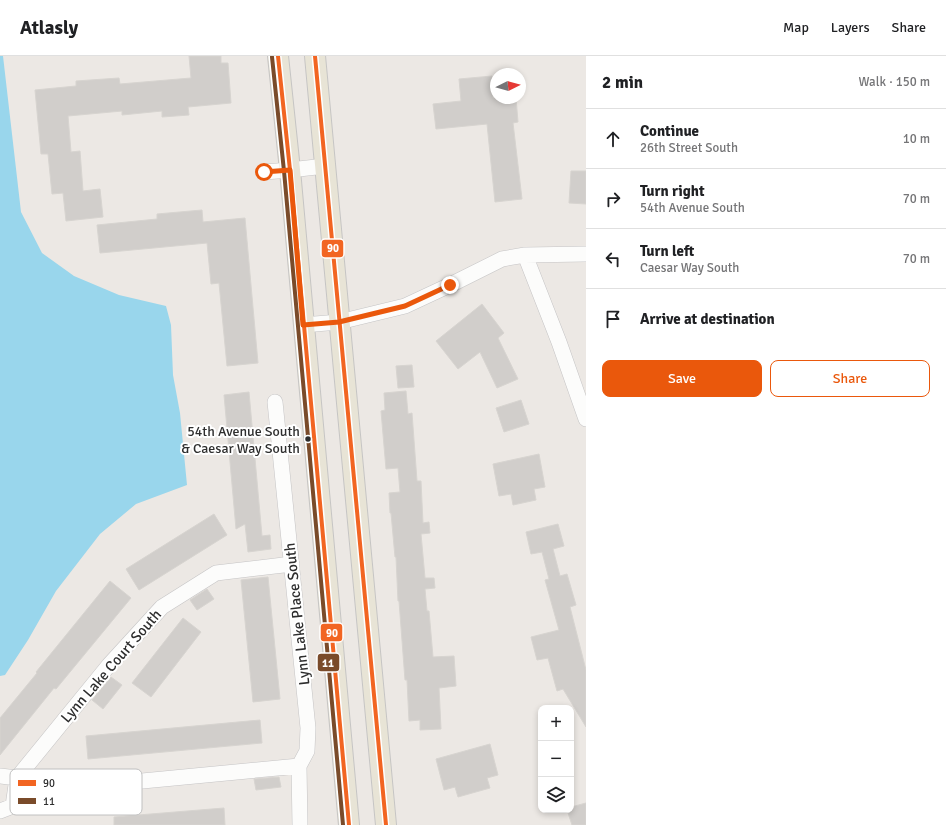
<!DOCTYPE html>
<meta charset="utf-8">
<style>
body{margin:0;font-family:Signika,sans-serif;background:#f6f6f6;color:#202124}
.controls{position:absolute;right:12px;bottom:12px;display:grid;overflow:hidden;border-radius:8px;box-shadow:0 2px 6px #0003}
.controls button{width:36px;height:36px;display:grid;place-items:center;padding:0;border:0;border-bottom:1px solid #e0e0e0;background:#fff;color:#202124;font:20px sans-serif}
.compass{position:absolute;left:490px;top:12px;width:36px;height:36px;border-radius:50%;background:#fff;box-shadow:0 2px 6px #0003;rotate:85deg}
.stop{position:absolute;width:12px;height:12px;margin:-9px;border:3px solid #ea580c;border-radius:50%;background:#fff}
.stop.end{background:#ea580c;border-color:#fff;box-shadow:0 1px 4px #0008}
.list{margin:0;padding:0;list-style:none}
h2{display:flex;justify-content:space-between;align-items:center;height:52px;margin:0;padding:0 16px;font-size:17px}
h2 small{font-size:13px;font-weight:400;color:#757577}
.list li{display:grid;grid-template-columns:26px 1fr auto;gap:12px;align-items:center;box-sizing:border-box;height:60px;padding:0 16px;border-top:1px solid #e0e0e0}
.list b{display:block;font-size:15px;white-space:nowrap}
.list p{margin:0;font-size:13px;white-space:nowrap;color:#757577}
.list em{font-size:13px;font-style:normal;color:#757577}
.actions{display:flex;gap:8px;padding:12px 16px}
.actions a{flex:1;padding:9px 0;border:1px solid #ea580c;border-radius:8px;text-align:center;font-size:14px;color:#ea580c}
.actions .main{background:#ea580c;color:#fff}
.icon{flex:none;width:22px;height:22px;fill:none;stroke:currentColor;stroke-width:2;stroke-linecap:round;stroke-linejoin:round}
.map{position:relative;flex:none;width:586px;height:769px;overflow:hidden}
header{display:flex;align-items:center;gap:24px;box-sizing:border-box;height:56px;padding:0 20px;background:#fff;border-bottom:1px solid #e0e0e0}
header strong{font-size:19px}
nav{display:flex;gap:22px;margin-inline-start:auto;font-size:14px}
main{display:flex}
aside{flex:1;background:#fff}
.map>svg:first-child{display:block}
.water{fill:#99d6ec}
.building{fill:#d1cecb;stroke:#d7d4d0}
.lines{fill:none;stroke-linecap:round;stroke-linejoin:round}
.minor-casing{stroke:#c5c4c5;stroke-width:16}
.major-casing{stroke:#c6c5c4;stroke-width:22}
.minor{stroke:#fcfcfb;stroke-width:15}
.major{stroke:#e8e4d6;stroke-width:20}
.bus-1-casing{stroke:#fff;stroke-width:7}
.bus-2-casing{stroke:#fff;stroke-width:7}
.bus-1{stroke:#f26522;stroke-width:4}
.bus-2{stroke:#7a4b2a;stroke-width:4}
.route{stroke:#ea580c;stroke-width:5}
.bus-dot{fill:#2e2e2e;stroke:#fff;stroke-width:1.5}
.labels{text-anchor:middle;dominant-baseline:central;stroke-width:4;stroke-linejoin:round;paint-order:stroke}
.bus-label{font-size:14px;fill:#2e2e2e;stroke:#fff;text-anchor:end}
.street-label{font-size:15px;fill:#2e2e2e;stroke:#fff}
.key{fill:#fff;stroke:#c0c0c0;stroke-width:1}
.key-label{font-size:11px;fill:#2e2e2e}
.line-badge{stroke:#fff;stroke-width:1.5}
.badge-label{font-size:11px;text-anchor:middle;font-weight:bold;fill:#fff}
</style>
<header>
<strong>Atlasly</strong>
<nav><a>Map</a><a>Layers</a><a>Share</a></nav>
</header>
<main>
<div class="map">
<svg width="586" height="769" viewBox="0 0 586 769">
<rect width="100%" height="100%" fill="#ece8e4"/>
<path class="water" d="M0,0H3L21,156L42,197L74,220L119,239L166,250L171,269L173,319L180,357L187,429L136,448L100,478L56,535L28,584L5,619L0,620Z"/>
<path class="building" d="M189,0H221V7H228L231,47L188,51L189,59L162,61V55L122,59V55L68,60L71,96L80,95L83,135L100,133L103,161L66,165L63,137L52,138L48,98H41L35,34L76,30V25L119,22L120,28L191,22Z
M492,20L493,42H516L518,66L513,67L522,143L495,146L487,68L436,73L433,48L461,45L459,23Z
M571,115H586V148L569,147Z
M202,154L203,166L245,162L258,307L227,310L219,227L211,228L207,187L100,197L97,169L157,163V158Z
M482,248L504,277L498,282L518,323L497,332L480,296L458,313L436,285Z
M412,309L414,331L398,332L396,310Z
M406,335L408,358L412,357L417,425H421L423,467L429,466L430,477L421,478L425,522H434L435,532L425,533L427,555H429L433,601L454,600L456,630L439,632L441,673L420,674V664L409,665L407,624H405L399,545H398L396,501H395L391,457H390L389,437L400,436L398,412L386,413L381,355L385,354L384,337Z
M249,336L262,480L270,479L271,493L248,496L245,468L236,473L224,339Z
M521,344L529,368L504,376L496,352Z
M539,398L545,431L534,433L536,444L513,449L511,438L499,440L493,408Z
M214,458L227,479L139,534L126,513Z
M558,468L564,490L553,493L560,520L567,518L576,549L570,551L586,614V671L563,633L557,635L548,602L537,604L531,581L559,574L545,524L549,523L542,496L531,498L526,476Z
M268,521L280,643L253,646L241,524Z
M110,525L131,542L56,633L54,632L0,699V662L37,617L36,616Z
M207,533L214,543L197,554L190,544Z
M183,562L201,576L151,641L132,627Z
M111,621L122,629L103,653L92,644Z
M260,664L262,687L88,703L86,680Z
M490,688L498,719L487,722L490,732L458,741L455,731L444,734L436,703Z
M279,721L281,731L256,734L254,723Z
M586,747V769H572L567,754H571V751Z
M224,752L225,769H114V761Z"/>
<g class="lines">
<g class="minor-casing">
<path id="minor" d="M264,116L290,114L325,110
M525,199L559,286L586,363
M303,269L339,266L405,250L450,229L502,203L525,199L586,198
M275,346L308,672L307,695L299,710L300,769
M0,720L17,722L109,609L162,551L216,517L292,508
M0,755L13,750L17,722L111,728L299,710"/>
</g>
<g class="major-casing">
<path id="major" d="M278,0L290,114L349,769
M315,0L386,769"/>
</g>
<use href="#minor" class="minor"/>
<use href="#major" class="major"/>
<g class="bus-1-casing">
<path id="bus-1" d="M278,0L290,114L349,769
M315,0L386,769"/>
</g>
<g class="bus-2-casing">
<path id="bus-2" d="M272,1L284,115L343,769"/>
</g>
<use href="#bus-1" class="bus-1"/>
<use href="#bus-2" class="bus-2"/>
</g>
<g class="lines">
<path class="route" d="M264,116L290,114L303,269L339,266L405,250L450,229"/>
</g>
<circle class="bus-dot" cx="308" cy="383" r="3.5"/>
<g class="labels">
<g class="bus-label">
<text x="300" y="375">54th Avenue South<tspan x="300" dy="17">&amp; Caesar Way South</tspan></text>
</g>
<g class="street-label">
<text transform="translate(297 558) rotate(-96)">Lynn Lake Place South</text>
<text transform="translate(111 610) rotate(-49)">Lynn Lake Court South</text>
</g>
</g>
<rect x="10" y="713" width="132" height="46" rx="6" class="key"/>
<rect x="18" y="724" width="18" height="6" fill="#f26522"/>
<rect x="18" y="742" width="18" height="6" fill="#7a4b2a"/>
<g class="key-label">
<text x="43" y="731">90</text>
<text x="43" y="749">11</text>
</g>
<g class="line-badge">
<rect x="321" y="183" width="23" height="19" rx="4" fill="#f26522"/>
<rect x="320" y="567" width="23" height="19" rx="4" fill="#f26522"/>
<rect x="317" y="597" width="23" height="19" rx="4" fill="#7a4b2a"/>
</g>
<g class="badge-label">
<text x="333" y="196">90</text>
<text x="332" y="581">90</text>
<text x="328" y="611">11</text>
</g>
</svg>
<div class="controls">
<button>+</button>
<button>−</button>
<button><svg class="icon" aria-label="layers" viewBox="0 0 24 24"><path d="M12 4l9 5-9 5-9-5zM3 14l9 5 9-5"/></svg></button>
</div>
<svg class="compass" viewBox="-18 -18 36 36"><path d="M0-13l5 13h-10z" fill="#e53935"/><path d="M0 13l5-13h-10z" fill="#757577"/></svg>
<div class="stop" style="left:264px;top:116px"></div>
<div class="stop end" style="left:450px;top:229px"></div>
</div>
<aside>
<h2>2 min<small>Walk · 150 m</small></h2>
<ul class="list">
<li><svg class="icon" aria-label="ahead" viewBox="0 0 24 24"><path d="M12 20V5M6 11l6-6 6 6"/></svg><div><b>Continue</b><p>26th Street South</p></div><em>10 m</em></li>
<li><svg class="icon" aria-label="right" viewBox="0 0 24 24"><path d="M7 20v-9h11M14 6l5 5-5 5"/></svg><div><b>Turn right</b><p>54th Avenue South</p></div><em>70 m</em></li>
<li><svg class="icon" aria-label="left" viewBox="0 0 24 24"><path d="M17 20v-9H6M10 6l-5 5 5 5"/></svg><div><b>Turn left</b><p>Caesar Way South</p></div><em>70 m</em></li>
<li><svg class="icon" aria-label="arrive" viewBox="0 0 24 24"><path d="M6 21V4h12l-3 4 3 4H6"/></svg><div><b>Arrive at destination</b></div></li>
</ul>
<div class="actions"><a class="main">Save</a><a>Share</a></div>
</aside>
</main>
